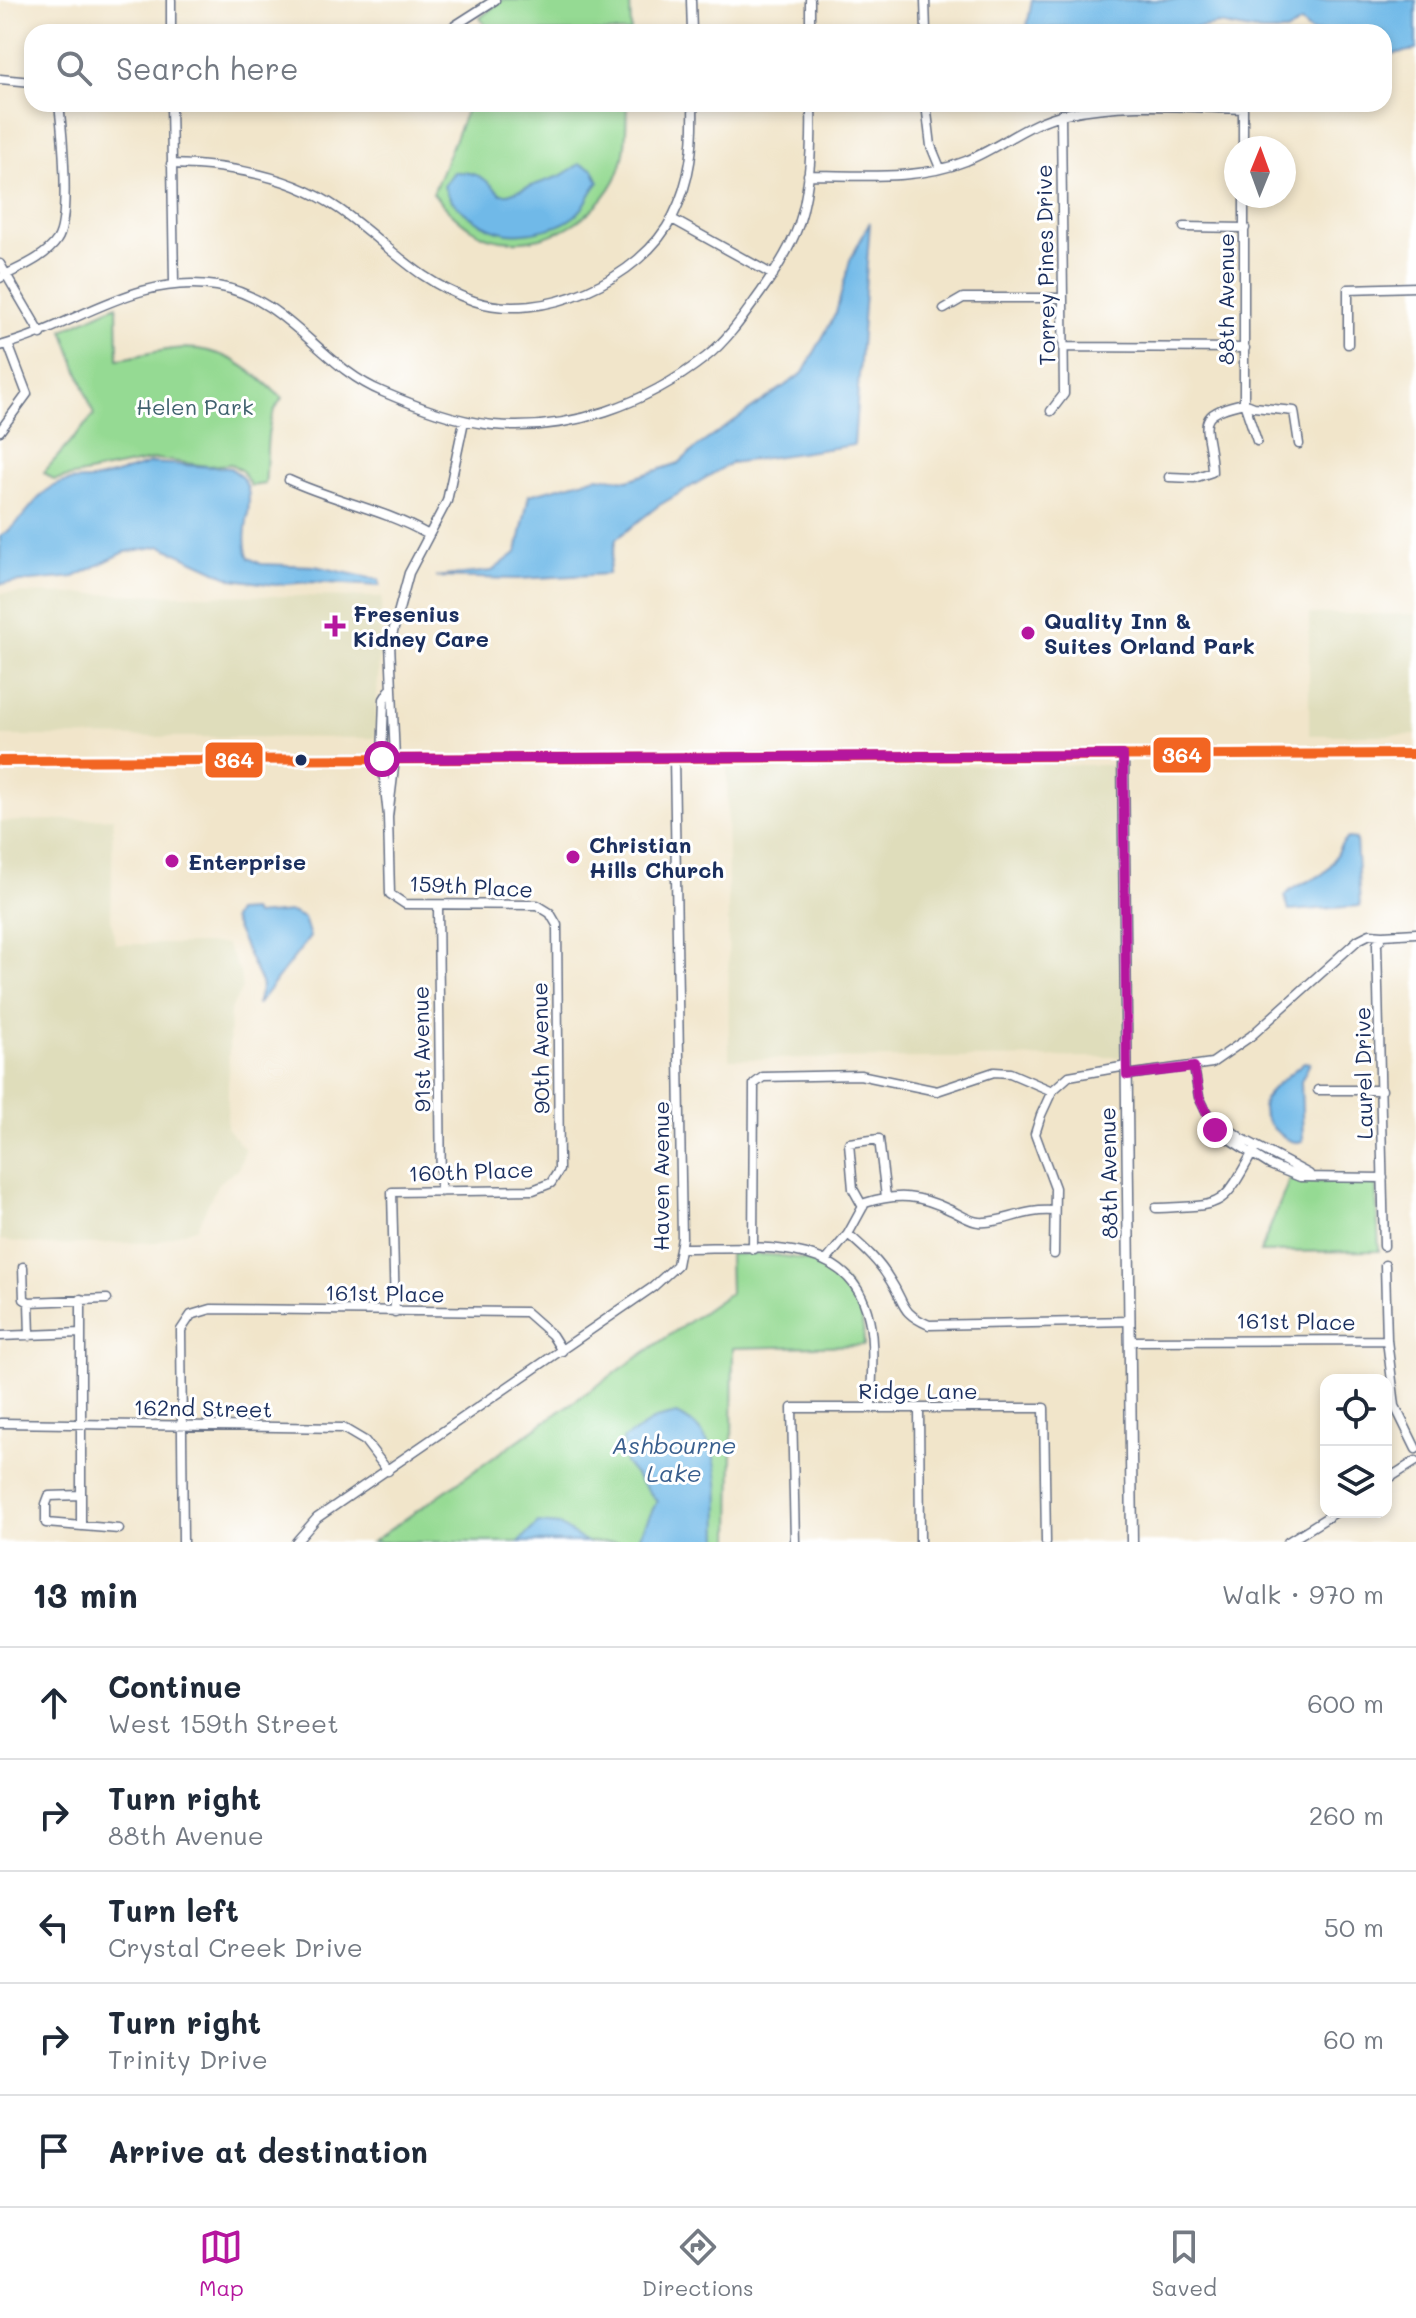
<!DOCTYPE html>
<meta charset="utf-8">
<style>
body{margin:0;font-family:Mali,sans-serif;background:#f6f6f7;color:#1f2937}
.controls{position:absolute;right:24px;bottom:24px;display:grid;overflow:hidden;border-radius:16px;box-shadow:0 4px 12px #0003}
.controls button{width:72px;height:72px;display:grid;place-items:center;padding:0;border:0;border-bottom:2px solid #e0e1e3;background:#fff;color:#1f2937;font:40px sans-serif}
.compass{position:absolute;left:1224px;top:136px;width:72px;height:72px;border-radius:50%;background:#fff;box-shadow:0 4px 12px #0003;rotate:1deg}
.stop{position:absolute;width:24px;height:24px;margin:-18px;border:6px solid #b5179e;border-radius:50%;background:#fff}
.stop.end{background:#b5179e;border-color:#fff;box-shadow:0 2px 8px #0008}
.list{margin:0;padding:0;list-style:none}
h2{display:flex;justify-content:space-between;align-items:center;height:104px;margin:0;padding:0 32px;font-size:34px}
h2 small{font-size:26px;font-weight:400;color:#747a83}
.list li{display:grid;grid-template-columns:52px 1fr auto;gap:24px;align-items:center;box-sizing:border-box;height:112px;padding:0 32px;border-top:2px solid #e0e1e3}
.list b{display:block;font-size:30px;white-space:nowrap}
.list p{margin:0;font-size:26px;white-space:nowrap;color:#747a83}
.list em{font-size:26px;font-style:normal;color:#747a83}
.icon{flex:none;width:44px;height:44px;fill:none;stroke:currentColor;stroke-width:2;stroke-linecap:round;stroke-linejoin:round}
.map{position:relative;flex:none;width:1416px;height:1542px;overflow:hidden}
.search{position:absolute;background:#fff;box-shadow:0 4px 12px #0003;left:24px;right:24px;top:24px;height:88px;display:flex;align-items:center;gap:20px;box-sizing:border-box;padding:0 28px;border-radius:24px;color:#747a83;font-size:30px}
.sheet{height:664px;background:#fff}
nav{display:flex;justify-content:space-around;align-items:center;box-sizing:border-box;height:112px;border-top:2px solid #e0e1e3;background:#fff;font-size:22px;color:#747a83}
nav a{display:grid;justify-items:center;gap:4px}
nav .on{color:#b5179e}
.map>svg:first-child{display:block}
.built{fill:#dfddbb}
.green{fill:#95da93;stroke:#588478;stroke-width:2}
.water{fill:#70b9e8;stroke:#4674a3;stroke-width:2}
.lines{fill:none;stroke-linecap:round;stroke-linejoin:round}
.minor-casing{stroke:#666f84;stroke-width:11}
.tertiary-casing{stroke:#666f84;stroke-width:13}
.primary-casing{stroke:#666f84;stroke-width:15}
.minor{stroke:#fff;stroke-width:8}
.tertiary{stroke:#fff;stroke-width:10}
.primary{stroke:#fff;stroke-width:12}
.bus-1-casing{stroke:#fff;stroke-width:16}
.bus-1{stroke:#f26522;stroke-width:10}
.route{stroke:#b5179e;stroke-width:10}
.poi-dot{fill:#b5179e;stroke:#fff;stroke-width:3}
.bus-dot{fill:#1b2f5e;stroke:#fff;stroke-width:3}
.labels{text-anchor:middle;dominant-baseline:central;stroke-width:6;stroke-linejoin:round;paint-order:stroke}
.street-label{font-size:22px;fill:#1b2f5e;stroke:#fff}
.park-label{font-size:22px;fill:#40626e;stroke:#fff}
.poi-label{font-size:22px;font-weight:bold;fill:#1b2f5e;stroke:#fff;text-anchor:start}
.water-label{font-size:24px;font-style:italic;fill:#395f8e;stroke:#fff}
.line-badge{stroke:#fff;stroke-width:3}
.badge-label{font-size:22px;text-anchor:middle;font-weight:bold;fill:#fff}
</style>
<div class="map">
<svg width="1416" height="1542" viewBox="0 0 1416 1542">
<rect width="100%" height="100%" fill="#fff"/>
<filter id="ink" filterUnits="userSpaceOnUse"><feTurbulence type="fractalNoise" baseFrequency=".0125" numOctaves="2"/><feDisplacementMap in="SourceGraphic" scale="16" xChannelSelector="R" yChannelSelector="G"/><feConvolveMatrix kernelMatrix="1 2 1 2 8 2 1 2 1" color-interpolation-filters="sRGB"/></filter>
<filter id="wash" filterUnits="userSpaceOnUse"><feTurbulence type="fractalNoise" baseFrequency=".006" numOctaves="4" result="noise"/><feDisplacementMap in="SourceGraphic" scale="32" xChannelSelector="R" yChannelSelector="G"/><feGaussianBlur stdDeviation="1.8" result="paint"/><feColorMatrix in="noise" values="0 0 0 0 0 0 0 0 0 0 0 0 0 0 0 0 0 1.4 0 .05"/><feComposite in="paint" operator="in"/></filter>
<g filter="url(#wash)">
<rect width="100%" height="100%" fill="#f1e5ca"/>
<path class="built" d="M0,593L382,597L375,738L0,736Z
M1309,614H1416V735H1309Z
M727,765H1122L1125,1057L729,1059Z
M113,818L111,917L115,944H226L240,973L242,989L230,1010L227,1128L245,1150L238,1169L218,1183L197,1227L157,1242L48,1245L0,1240V822Z"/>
<path class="green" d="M502,0H630L631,32H491L480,18Z
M469,104H627C626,126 627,151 619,172C599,219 541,252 491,238C469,232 447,210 433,193Z
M117,305L118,359C137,357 155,351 173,349C219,343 250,368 282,398C262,425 269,453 265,484L251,486L242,471L231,464L208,466L156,459L54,480L44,472L94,415L63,330Z
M1290,1178L1315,1182H1370L1376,1186L1379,1251L1260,1252Z
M729,1254C798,1254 864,1256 864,1345L733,1348L731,1542H372L730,1293Z"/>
<path class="water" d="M1032,0H1416V50L1384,55V32H1311L1301,23L1286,32H1261L1219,24L1173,32H1090L1064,27L1026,32Z
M580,164L593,169L599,182C587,194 587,210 569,220C556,229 524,235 508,233C486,230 450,208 444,186L454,172C477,171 485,178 501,194H508L560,176Z
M870,222L854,445L731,463L658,506L616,539L608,574L518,579L435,577L492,571L517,552L529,495L597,477L628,480L679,463L698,446L803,373L836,313L850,260Z
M151,463L230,468C268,489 235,528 249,558L261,564L315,566L379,580L380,586L310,582L275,585L233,579L161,546L125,552L74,577L0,584V536C22,525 32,498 54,486C67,479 78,481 91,480C102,479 139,467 151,463Z
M1348,838L1356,839L1360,906L1289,911L1285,896C1296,882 1312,883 1325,872C1336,863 1336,846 1348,838Z
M252,911L255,915L291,912L304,918L310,937L257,1005L262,985L232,919L236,912Z
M1304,1062L1310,1063L1301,1081L1303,1142C1291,1144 1284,1137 1275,1130C1243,1101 1282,1082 1304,1062Z
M677,1414C728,1437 717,1495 719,1542H637L657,1501L625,1463L623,1439L656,1419Z
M538,1523L559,1525L586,1542H519Z"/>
</g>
<g filter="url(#ink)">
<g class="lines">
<g class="minor-casing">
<path id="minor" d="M171,0V32
M691,0L692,32
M925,0L926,32
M445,32L495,0
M810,32V0
M0,79L32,82
M171,104L174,282
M393,104L394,105
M926,104L931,146L940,168
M171,164C230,165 290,175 339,209C389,244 414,280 474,301C541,324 642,279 673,216C691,180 694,144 693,104
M808,175C860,175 917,181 966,161C1001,147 1028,122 1065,114C1123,101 1184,107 1243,109V148
M1244,196V403L1254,407L1294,411L1299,444
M672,219L773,275
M1184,227L1245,228
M0,264L41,334
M0,278C18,268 45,258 57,240C71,221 62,129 59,104
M944,309L963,298H1063
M1348,344V289L1416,287
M0,346C77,326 134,273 217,286C287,297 321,367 383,392C418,407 454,421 493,425C570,432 646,404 706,357C728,340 745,314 761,292C775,272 791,247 799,224C811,186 812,143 811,104
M1064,347L1245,348
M1051,411L1064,394L1061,114
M0,431L27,394L8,344
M1169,477L1194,478L1212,472C1211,427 1188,415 1244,403L1257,441
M289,480C334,501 383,509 427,534
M388,816L382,759L384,699L389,691
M438,905L441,1192
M1194,1067L1199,1097L1215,1130L1270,1165L1300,1177L1383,1178
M1127,1075L1212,1063L1251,1036L1358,940L1370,934L1383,935
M1318,1090H1382
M1208,1114L1241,1138L1309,1174
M863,1207L853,1189L849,1143L879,1139L886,1197
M1156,1208C1224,1205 1221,1210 1254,1150
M848,1234C864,1248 879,1261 890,1280C906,1304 899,1312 929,1325L1130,1321
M1384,1246L1377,944L1383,935L1416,933
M680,1248C744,1249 844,1232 867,1311C876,1341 871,1377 871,1408
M753,1249L754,1084L763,1077L860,1075L937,1091L994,1072L1010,1073L1052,1091
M1054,1254L1055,1188L1035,1134L1041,1115L1052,1091L1069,1076L1127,1066
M826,1261L848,1234L865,1203C898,1193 920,1195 950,1210C958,1213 970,1222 979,1222C1002,1224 1025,1208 1054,1211
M1385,1265L1387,1340L1395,1406L1416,1449
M23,1267L24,1299L29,1302L107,1299
M81,1299V1525
M29,1302L30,1336
M395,1312L392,1192L533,1190L551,1183L559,1170L557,925L550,913L537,905L405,904L390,894L388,817L395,759L390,643L409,573L447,501L464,421
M0,1336L81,1333
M1130,1341L1387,1340
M919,1408L920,1542
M0,1423L343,1428L365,1441L388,1471
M1386,1480L1416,1461
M81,1495L49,1496L46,1504V1523L119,1529
M183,1542L181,1330L191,1315L211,1309L526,1312L552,1335L562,1351
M296,1542L317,1518L653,1287L677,1265L682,1238L674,757
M795,1542L792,1408H1044L1046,1542
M1288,1542L1336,1512"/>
</g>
<g class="tertiary-casing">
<path id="tertiary" d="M1123,755L1132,1542"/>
</g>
<g class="primary-casing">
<path id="primary" d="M0,761L1416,754"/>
</g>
<use href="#minor" class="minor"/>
<use href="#tertiary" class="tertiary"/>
<use href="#primary" class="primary"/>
<g class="bus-1-casing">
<path id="bus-1" d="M0,761L1416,754"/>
</g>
<use href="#bus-1" class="bus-1"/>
</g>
</g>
<g class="lines" filter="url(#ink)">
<path class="route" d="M382,759L1123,755L1127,1075L1194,1067L1199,1097L1215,1130"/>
</g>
<g class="poi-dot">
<path d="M331 614h8v8h8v8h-8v8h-8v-8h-8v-8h8z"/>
<circle cx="1028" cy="633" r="8"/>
<circle cx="573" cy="857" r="8"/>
<circle cx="172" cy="861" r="8"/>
</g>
<circle class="bus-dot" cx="301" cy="760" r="7"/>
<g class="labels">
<g class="street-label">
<text transform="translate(1045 265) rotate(-91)">Torrey Pines Drive</text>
<text transform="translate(1225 299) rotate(-90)">88th Avenue</text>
<text transform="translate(471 886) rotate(3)">159th Place</text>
<text transform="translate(540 1048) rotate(-91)">90th Avenue</text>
<text transform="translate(421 1049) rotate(-91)">91st Avenue</text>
<text transform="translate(1363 1073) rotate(-91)">Laurel Drive</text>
<text transform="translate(471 1171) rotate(-2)">160th Place</text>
<text transform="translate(1108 1173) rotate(-91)">88th Avenue</text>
<text transform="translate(660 1176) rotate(-90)">Haven Avenue</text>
<text transform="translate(385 1293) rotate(1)">161st Place</text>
<text transform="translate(1296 1321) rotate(1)">161st Place</text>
<text x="918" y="1390">Ridge Lane</text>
<text transform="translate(203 1408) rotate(1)">162nd Street</text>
</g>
<g class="park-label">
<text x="195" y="406">Helen Park</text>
</g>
<g class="poi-label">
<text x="353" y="613">Fresenius<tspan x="353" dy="25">Kidney Care</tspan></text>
<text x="1044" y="620">Quality Inn &amp;<tspan x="1044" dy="25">Suites Orland Park</tspan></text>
<text x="589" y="844">Christian<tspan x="589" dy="25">Hills Church</tspan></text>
<text x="188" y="861">Enterprise</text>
</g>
<g class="water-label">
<text x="674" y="1444">Ashbourne<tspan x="674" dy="28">Lake</tspan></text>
</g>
</g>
<g class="line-badge">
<rect x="1152" y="736" width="60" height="38" rx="8" fill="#f26522"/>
<rect x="204" y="741" width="60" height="38" rx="8" fill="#f26522"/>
</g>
<g class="badge-label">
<text x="1182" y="763">364</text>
<text x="234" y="768">364</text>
</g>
</svg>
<div class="controls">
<button><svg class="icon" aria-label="locate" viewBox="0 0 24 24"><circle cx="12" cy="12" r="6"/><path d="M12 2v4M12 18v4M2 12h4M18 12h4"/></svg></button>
<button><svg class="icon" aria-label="layers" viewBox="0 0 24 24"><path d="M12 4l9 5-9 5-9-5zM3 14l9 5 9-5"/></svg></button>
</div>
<svg class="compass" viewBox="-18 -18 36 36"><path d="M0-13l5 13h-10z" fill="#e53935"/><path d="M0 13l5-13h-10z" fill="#747a83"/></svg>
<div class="stop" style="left:382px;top:759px"></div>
<div class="stop end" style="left:1215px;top:1130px"></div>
<div class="search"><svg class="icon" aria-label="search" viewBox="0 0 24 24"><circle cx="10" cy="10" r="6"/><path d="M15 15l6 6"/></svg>Search here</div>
</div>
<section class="sheet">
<h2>13 min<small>Walk · 970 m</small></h2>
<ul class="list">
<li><svg class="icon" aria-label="ahead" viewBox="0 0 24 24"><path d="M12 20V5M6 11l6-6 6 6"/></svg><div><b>Continue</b><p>West 159th Street</p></div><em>600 m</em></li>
<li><svg class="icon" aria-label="right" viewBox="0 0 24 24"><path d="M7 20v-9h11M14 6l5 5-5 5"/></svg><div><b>Turn right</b><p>88th Avenue</p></div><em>260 m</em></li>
<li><svg class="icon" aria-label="left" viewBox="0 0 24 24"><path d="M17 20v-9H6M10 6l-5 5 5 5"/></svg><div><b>Turn left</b><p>Crystal Creek Drive</p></div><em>50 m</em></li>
<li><svg class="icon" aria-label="right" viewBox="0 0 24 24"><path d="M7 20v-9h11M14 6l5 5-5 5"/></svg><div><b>Turn right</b><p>Trinity Drive</p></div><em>60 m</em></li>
<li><svg class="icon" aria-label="arrive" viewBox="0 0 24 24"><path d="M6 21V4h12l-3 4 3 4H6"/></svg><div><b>Arrive at destination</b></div></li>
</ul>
</section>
<nav>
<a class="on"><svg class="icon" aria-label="map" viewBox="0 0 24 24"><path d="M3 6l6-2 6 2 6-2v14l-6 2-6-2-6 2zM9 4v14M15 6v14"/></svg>Map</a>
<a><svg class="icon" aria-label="directions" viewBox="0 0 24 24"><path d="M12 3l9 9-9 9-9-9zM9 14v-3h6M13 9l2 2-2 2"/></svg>Directions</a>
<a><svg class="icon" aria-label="saved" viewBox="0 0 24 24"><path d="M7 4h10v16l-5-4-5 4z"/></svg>Saved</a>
</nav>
